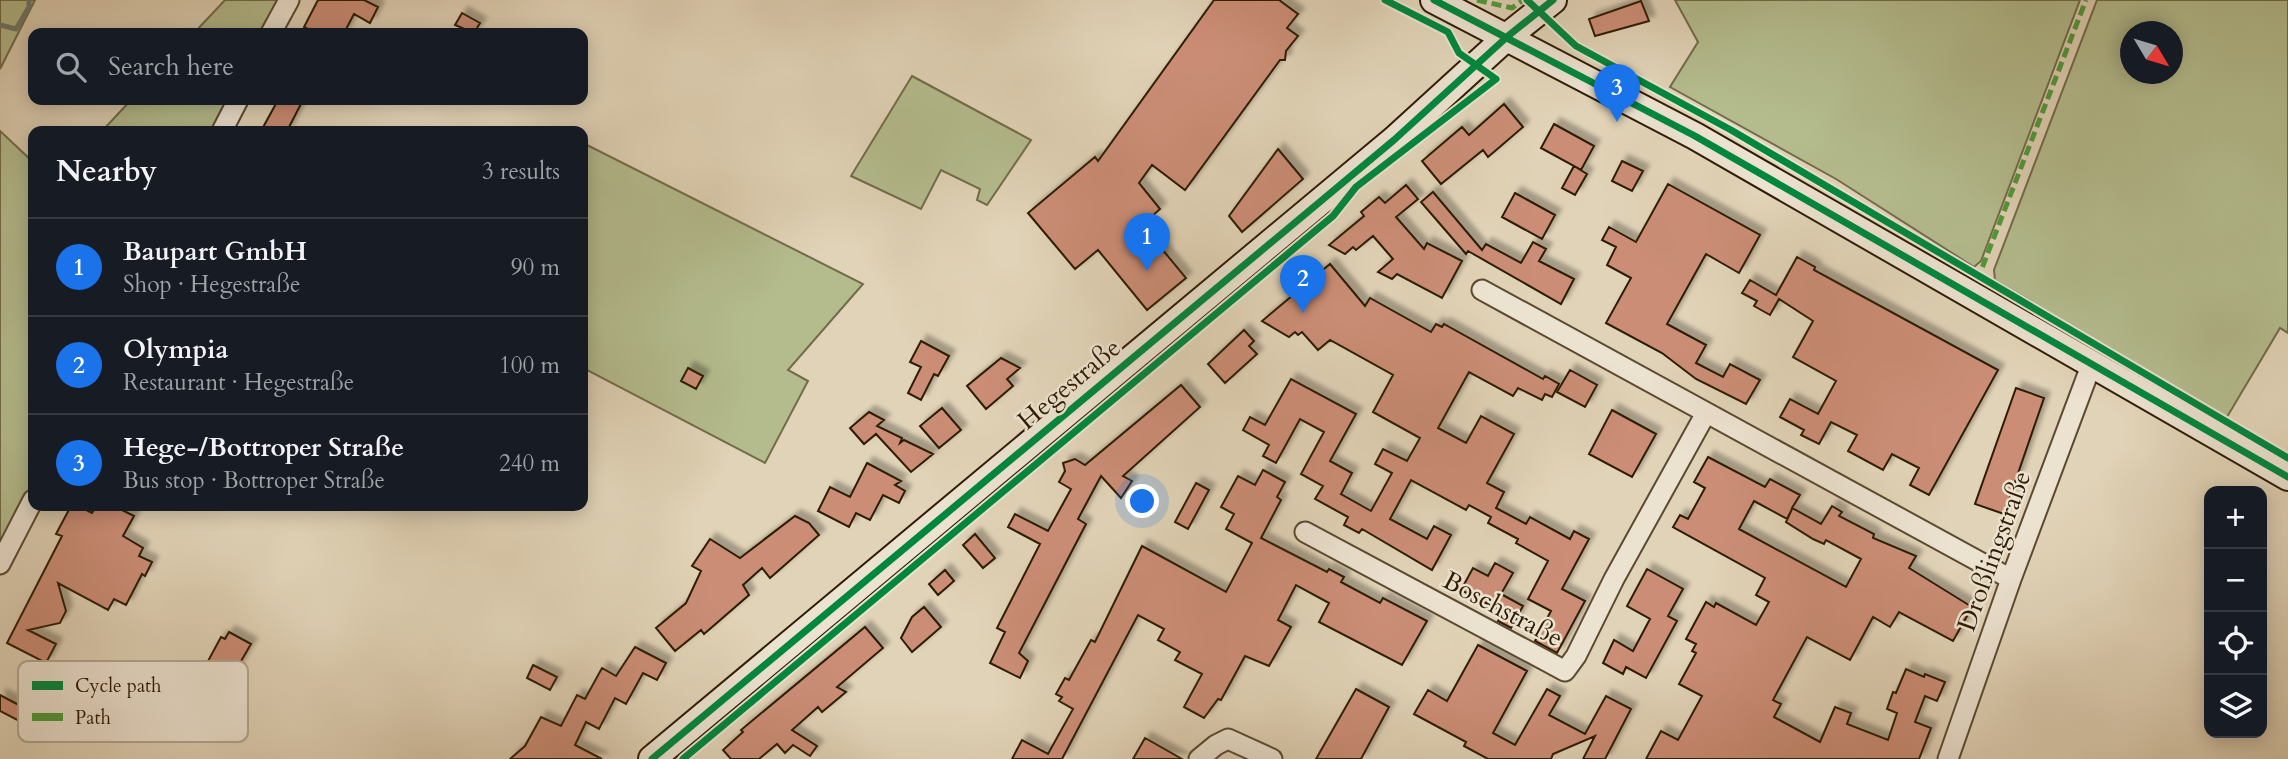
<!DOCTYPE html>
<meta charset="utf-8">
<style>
body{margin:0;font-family:Cardo,serif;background:#242831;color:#f1f3f6}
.controls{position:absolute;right:21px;bottom:21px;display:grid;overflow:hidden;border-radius:14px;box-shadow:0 4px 18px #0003}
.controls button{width:63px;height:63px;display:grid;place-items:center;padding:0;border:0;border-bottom:2px solid #363941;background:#171b24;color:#f1f3f6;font:35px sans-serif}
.compass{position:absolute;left:2120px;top:21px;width:63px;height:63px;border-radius:50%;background:#171b24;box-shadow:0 4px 18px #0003;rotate:128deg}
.you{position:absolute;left:1143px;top:502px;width:24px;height:24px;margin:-18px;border:5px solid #fff;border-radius:50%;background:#1a73e8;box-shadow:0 0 0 10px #1a73e833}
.badge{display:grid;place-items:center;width:46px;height:46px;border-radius:50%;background:#1a73e8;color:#fff;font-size:23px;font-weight:700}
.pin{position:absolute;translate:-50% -58px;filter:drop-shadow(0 2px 4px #0008)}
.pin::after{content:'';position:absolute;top:37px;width:24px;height:21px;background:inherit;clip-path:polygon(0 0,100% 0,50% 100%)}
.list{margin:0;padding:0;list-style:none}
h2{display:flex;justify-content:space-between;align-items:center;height:91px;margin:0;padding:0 28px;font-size:30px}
h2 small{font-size:23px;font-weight:400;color:#9ea1a6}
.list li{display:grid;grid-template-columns:46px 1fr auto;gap:21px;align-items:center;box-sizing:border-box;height:98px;padding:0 28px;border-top:2px solid #363941}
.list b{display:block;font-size:26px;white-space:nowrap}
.list p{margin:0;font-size:23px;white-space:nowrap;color:#9ea1a6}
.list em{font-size:23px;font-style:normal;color:#9ea1a6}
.icon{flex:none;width:38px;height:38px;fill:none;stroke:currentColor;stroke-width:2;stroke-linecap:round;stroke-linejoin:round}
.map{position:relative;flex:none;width:2288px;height:759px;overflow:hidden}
.search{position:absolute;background:#171b24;box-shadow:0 4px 18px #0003;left:28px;top:28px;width:560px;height:77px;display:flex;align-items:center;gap:18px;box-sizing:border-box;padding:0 24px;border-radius:14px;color:#9ea1a6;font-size:26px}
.panel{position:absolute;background:#171b24;box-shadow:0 4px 18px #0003;left:28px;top:126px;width:560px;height:385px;border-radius:14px}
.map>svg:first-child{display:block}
.green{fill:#b4bc8e;stroke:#716c49;stroke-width:2;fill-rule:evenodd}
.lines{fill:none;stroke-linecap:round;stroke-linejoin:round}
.stream{stroke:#6e7970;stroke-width:5}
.building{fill:#cb8d76;stroke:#2e1d04;stroke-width:2;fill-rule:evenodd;filter:url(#shadow)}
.street-casing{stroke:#5b4a31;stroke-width:23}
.secondary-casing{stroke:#2e1d04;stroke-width:30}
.street{stroke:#ece2d0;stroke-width:19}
.secondary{stroke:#ece2d0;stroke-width:26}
.quiet{stroke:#509a3a;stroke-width:5;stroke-dasharray:10 5;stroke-linecap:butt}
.cycleway-casing{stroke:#ece2d0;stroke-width:11}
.cycleway{stroke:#00873e;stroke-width:7}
.labels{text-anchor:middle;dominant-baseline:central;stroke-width:5;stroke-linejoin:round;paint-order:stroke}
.street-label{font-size:26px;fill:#2e1d04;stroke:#ece2d0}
.key{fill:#ece2d0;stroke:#b3a793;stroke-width:2}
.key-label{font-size:19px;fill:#2e1d04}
</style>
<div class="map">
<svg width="2288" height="759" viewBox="0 0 2288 759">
<defs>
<filter id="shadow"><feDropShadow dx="6" dy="-6" stdDeviation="2" flood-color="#0004"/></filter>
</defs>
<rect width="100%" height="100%" fill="#e1d3b7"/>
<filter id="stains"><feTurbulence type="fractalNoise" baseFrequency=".00286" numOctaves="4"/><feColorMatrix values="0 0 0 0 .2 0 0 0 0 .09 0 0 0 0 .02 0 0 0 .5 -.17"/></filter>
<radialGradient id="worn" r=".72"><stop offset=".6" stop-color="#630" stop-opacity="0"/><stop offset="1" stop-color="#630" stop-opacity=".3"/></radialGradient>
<path class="green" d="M0,0H35L0,69Z
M225,0H277L279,1L261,33H194Z
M1675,0H2080L1981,261L1974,267L1836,179L1670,87L1698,42Z
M2097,0H2288V333L2280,328L2227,417L1995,280L1994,270ZM2130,32H2172V74H2130Z
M912,76L1031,140L987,205L977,200L980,189L941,170L921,209L851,176Z
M131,100H228L212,131H102Z
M0,131L33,162V484L0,548Z
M583,143L863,284L788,370L808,381L765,463L583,368Z"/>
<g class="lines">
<path class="stream" d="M0,25L16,29L29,7V0"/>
</g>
<path class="building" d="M318,0H364L378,7L370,23L354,14L344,33H316L304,27Z
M1214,0H1279L1298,14L1287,28L1298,36L1286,51L1285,60H1280L1185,190L1152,165L1139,183L1160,209L1142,225L1186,278L1147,310L1098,250L1075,269L1028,213L1095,157L1098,161Z
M1641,1L1649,21L1595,36L1589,19Z
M462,13L480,23L474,33L455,25Z
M278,100H303L287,131H261Z
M1504,104L1523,127L1488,157L1483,150L1441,184L1422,161L1462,127L1469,135Z
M1554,124L1594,146L1581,170L1541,148Z
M1278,149L1303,179L1242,232L1229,216Z
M1622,161L1643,171L1632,191L1612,181Z
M1574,166L1587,174L1575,195L1562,188Z
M1668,184L1760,235L1739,273L1706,254L1667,324L1706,345L1696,363L1723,377L1730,364L1760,380L1746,404L1696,379L1662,353L1606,323L1631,278L1607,265L1616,247L1602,240L1609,227L1636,242Z
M1406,185L1418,199L1396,217L1424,249L1427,243L1462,261L1442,298L1397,274L1392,279L1378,272L1393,259L1373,236L1356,250L1353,247L1345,254L1329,245L1364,216L1361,212L1379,197L1385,203Z
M1433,192L1482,250L1486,244L1521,263L1533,242L1546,249L1539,261L1574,279L1561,304L1468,251L1466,254L1421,202Z
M1515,193L1555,215L1542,239L1502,217Z
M1797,257L1815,267L1814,270L1998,370L1929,495L1910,485L1919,468L1892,454L1883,470L1848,451L1857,435L1831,422L1819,444L1801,435L1804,430L1780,417L1790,399L1818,414L1836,381L1793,357L1813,321L1779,299L1770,315L1754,306L1757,301L1742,293L1750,280L1776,295Z
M1330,264L1365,306L1370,298L1431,332L1436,324L1442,327L1444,324L1543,379L1545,376L1559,384L1552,397L1545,394L1542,400L1518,388L1513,396L1469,372L1438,428L1466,443L1481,416L1514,434L1487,483L1504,492L1496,508L1526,524L1530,517L1570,539L1574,531L1589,539L1562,589L1585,601L1557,653L1535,641L1551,611L1528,599L1548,561L1516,543L1518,539L1488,523L1491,517L1469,505L1466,510L1411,480L1390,519L1427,539L1434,526L1451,535L1432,570L1362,529L1359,533L1344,525L1348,517L1315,499L1323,486L1301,474L1324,432L1300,419L1276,463L1263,456L1269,445L1243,430L1250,417L1265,425L1291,379L1356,414L1330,461L1352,473L1341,494L1371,511L1392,473L1375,464L1383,449L1407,461L1420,438L1373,412L1393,375L1330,340L1318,350L1302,332L1298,335L1295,332L1289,337L1262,321Z
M1244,330L1254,341L1249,346L1257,354L1225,383L1208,364Z
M921,341L949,356L938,376L934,374L921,400L908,393L921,367L910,362Z
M1001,358L1020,368L1007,379L1013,386L986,409L967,386Z
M688,368L703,376L696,389L681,381Z
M1570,370L1597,385L1585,407L1557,392Z
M1181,385L1200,407L1123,476L1132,481L1121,498L1101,476L1078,519L1086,524L1019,653L1028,661L1020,678L990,663L1005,632L997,628L1040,544L1008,527L1015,514L1048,531L1071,489L1059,482L1065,471L1063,463L1075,459L1085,465Z
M2016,388L2044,398L2004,514L1975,504Z
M942,408L961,430L939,448L920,426Z
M1612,410L1656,434L1632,477L1589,454Z
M869,412L884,420L877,426L902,438L900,443L904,440L933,454L911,472L876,434L864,444L850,428Z
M1708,457L1765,487L1770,479L1800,495L1792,508L1821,524L1832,506L1842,512L1839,516L1874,534L1873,538L1916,556L1909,568L1972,607L1953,641L1899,612L1890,627L1873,617L1850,660L1807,637L1773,700L1781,704L1774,717L1820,742L1835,707L1851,713L1847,724L1888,740L1897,713L1887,709L1893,692L1896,693L1906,669L1924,677L1925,674L1945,682L1937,701L1925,696L1915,722L1931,728L1919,759H1646L1661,731L1678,740L1702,696L1679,684L1696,653L1692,651L1696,644L1686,639L1706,602L1714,607L1716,603L1756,625L1769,602L1756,595L1765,578L1673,527L1680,515L1688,519L1705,488L1694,482ZM1754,501L1787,519L1792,509L1786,522L1813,539L1824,544L1826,540L1861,559L1846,587L1739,529Z
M867,463L901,481L895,485L905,491L899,503L883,495L870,520L856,513L849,527L818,511L830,487L850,497Z
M1263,470L1285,482L1277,497L1281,500L1261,538L1327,572L1329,569L1344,577L1341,582L1380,603L1383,598L1427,621L1402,665L1319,622L1329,603L1296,585L1278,620L1291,627L1269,666L1245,656L1221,700L1218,699L1204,718L1184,707L1202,674L1175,660L1180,652L1158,640L1164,629L1138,615L1062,759H1012L1022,740L1048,754L1073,709L1059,701L1062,697L1056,694L1065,678L1069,680L1091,640L1095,642L1142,546L1226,592L1252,543L1226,529L1234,514L1221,507L1238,476L1255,485Z
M1196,483L1209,490L1188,529L1175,522Z
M71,506H78L92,513L96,506H114L134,516L123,536L143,548L139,556L152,562L145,576L142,574L126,605L114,599L108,610L58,583L66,611L60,623L28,630L56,644L46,663L7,643L62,536L56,534Z
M795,516L809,523L819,535L770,578L762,568L743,585L749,595L704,634L701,630L675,651L656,628L686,603L701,571L692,566L710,539L740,558Z
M975,534L995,558L983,568L963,545Z
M1495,563L1513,573L1501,594L1523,606L1511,628L1498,621L1503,612L1461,590L1473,568L1488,576Z
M1647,569L1683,589L1668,616L1677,621L1646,678L1626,667L1623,674L1603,663L1614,640L1633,651L1650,619L1627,606Z
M945,570L954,581L938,595L929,584Z
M924,607L941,627L912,652L901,638L912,617Z
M865,627L883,648L837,687L846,692L822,712L818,707L792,730L817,746L810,756L793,745L785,753L777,744L759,759H731L723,750L743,732L741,730Z
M229,632L251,644L233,675L208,661L221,637L225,639Z
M1478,645L1527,671L1493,733L1515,745L1547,689L1560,696L1549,715L1585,734L1606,696L1631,709L1605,759H1583L1595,736L1553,754L1551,759H1488L1464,746L1466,742L1414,714L1428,690L1447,701Z
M635,647L666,663L657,680L643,673L626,704L615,698L599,729L586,722L575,745L602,759H510L525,746L541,717L561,726L577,695L585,699L602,668L616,676Z
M533,665L557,677L550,690L527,678Z
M1356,689L1389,707L1361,759H1316Z
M0,695L30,711L23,723L0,711Z
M1145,738L1182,759H1133Z"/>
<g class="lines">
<g class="street-casing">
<path id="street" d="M271,33L289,0
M222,131L238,100
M1482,290L2011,579
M1305,532L1565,671L1576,656L1614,579L1706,413
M0,564L33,500
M1199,759L1216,745L1228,739L1272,759
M1948,759L2011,579L2092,363"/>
</g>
<g class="secondary-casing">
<path id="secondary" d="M1434,0L1695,136L2288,477
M652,759L1394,140L1508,36L1553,0"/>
</g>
<use href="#street" class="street"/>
<use href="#secondary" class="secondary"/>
<path class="quiet" d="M1477,0L1512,8L1523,0
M1977,281L2086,0"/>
<g class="cycleway-casing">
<path id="cycleway" d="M1434,0L1695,136L2288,477
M1527,0L1576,46L1731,130L2288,458
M652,759L1394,140L1508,36L1553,0
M683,759L1333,216L1356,187L1496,79L1459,53L1448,32L1385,0"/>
</g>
<use href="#cycleway" class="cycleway"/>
</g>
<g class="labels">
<g class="street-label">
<text transform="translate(1069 384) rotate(-40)">Hegestraße</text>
<text transform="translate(1994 551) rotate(-70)">Droßlingstraße</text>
<text transform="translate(1503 609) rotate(28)">Boschstraße</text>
</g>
</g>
<rect x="18" y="661" width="230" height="81" rx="10" class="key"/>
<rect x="32" y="681" width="31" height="9" fill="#00873e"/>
<rect x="32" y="713" width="31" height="8" fill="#509a3a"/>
<g class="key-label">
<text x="75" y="692">Cycle path</text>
<text x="75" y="724">Path</text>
</g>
<rect width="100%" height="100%" filter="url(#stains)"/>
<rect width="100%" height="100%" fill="url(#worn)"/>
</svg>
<div class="controls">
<button>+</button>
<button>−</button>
<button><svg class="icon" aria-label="locate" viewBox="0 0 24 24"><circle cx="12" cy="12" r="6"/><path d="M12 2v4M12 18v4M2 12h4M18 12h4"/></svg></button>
<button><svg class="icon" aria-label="layers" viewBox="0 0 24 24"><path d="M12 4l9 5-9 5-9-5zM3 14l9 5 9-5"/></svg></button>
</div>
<svg class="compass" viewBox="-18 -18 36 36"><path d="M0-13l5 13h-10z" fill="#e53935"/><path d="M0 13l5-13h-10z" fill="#9ea1a6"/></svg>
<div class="you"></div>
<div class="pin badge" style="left:1147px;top:271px">1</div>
<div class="pin badge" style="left:1303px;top:313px">2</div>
<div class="pin badge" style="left:1617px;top:122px">3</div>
<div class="search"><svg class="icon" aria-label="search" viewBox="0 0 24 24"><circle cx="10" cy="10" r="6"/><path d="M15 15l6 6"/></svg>Search here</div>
<section class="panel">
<h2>Nearby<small>3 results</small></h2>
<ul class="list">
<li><span class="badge">1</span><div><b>Baupart GmbH</b><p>Shop · Hegestraße</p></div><em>90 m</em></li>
<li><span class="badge">2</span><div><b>Olympia</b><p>Restaurant · Hegestraße</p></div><em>100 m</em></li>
<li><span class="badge">3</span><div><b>Hege-/Bottroper Straße</b><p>Bus stop · Bottroper Straße</p></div><em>240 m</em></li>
</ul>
</section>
</div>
